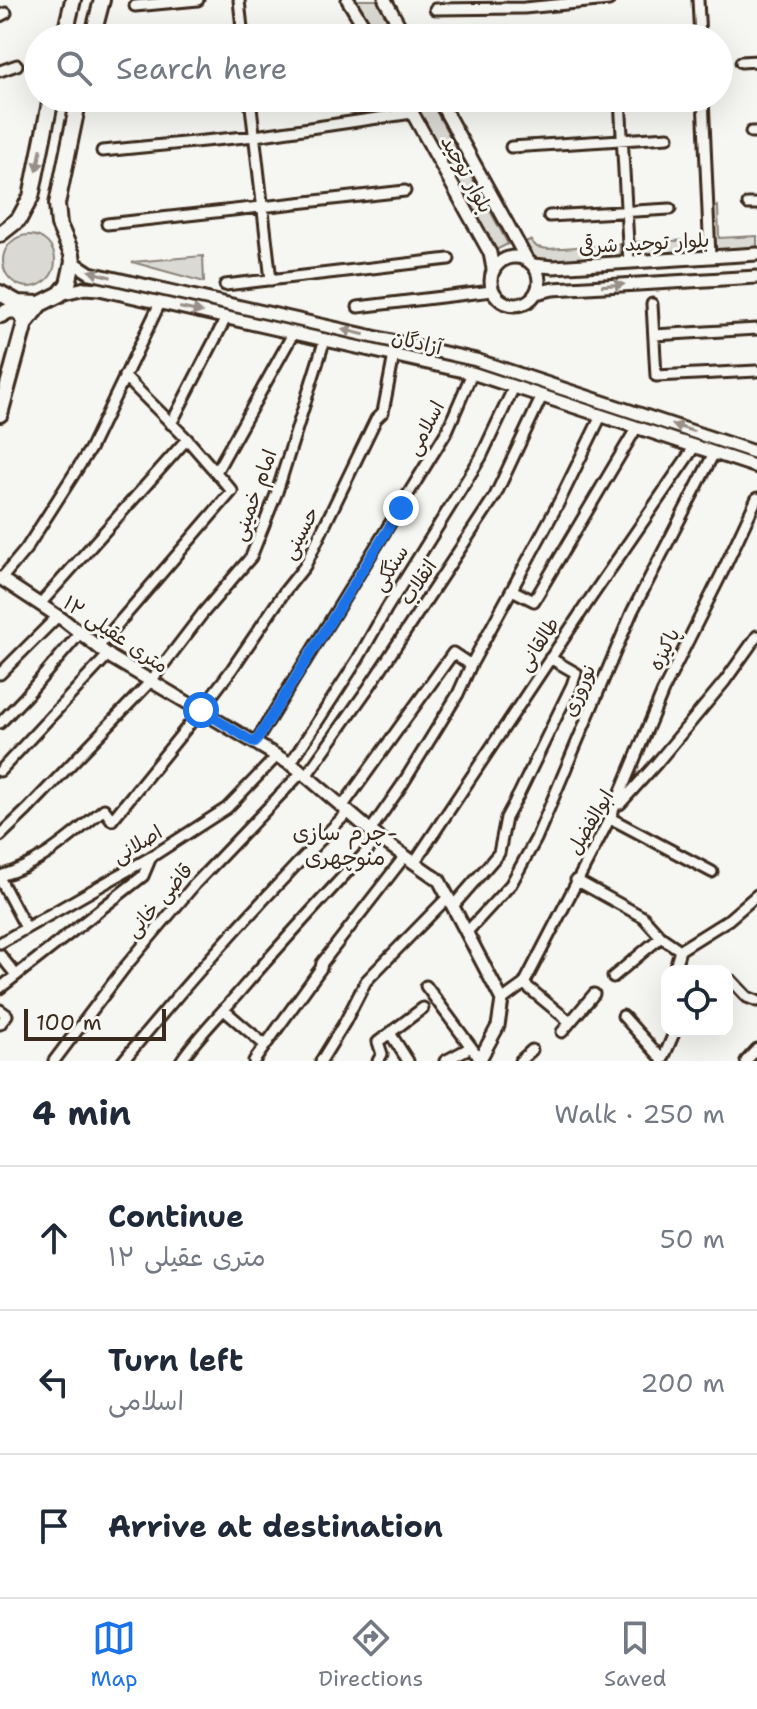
<!DOCTYPE html>
<meta charset="utf-8">
<style>
body{margin:0;font-family:"Shantell Sans","Playpen Sans Arabic",sans-serif;background:#f2f2f3;color:#1f2937}
.controls{position:absolute;right:24px;bottom:24px;display:grid;overflow:hidden;border-radius:16px;box-shadow:0 8px 32px #0002}
.controls button{width:72px;height:72px;display:grid;place-items:center;padding:0;border:0;border-bottom:2px solid #e0e1e3;background:#fff;color:#1f2937;font:40px sans-serif}
.scale{position:absolute;left:24px;bottom:20px;width:142px;box-sizing:border-box;padding-left:8px;border:4px solid #3b2a1e;border-top:0;font-size:22px;line-height:28px;white-space:nowrap;color:#3b2a1e;-webkit-text-stroke:6px #f6f6f2;paint-order:stroke}
.stop{position:absolute;width:24px;height:24px;margin:-18px;border:6px solid #1a73e8;border-radius:50%;background:#fff}
.stop.end{background:#1a73e8;border-color:#fff;box-shadow:0 2px 8px #0008}
.list{margin:0;padding:0;list-style:none}
h2{display:flex;justify-content:space-between;align-items:center;height:104px;margin:0;padding:0 32px;font-size:34px}
h2 small{font-size:26px;font-weight:400;color:#747a83}
.list li{display:grid;grid-template-columns:52px 1fr auto;gap:24px;align-items:center;box-sizing:border-box;height:144px;padding:0 32px;border-top:2px solid #e0e1e3}
.list b{display:block;font-size:30px;white-space:nowrap}
.list p{margin:0;font-size:26px;white-space:nowrap;color:#747a83}
.list em{font-size:26px;font-style:normal;color:#747a83}
.icon{flex:none;width:44px;height:44px;fill:none;stroke:currentColor;stroke-width:2;stroke-linecap:round;stroke-linejoin:round}
.map{position:relative;flex:none;width:757px;height:1061px;overflow:hidden}
.search{position:absolute;background:#fff;box-shadow:0 8px 32px #0002;left:24px;right:24px;top:24px;height:88px;display:flex;align-items:center;gap:20px;box-sizing:border-box;padding:0 28px;border-radius:44px;color:#747a83;font-size:30px}
.sheet{height:536px;background:#fff}
nav{display:flex;justify-content:space-around;align-items:center;box-sizing:border-box;height:112px;border-top:2px solid #e0e1e3;background:#fff;font-size:22px;color:#747a83}
nav a{display:grid;justify-items:center;gap:4px}
nav .on{color:#1a73e8}
.map>svg:first-child{display:block}
.green{fill:#dad9d3;stroke:#8a8278;stroke-width:2}
.lines{fill:none;stroke-linecap:round;stroke-linejoin:round}
.minor-casing{stroke:#3b2a1e;stroke-width:15}
.tertiary-casing{stroke:#3b2a1e;stroke-width:17}
.trunk-casing{stroke:#3b2a1e;stroke-width:20}
.minor{stroke:#f6f6f2;stroke-width:9}
.tertiary{stroke:#f6f6f2;stroke-width:11}
.trunk{stroke:#f6f6f2;stroke-width:14}
.oneway{fill:#989088}
.route{stroke:#1a73e8;stroke-width:10}
.labels{text-anchor:middle;dominant-baseline:central;stroke-width:6;stroke-linejoin:round;paint-order:stroke}
.street-label{font-size:20px;fill:#3b2a1e;stroke:#f6f6f2}
.neighbourhood-label{font-size:22px;fill:#3b2a1e;stroke:#f6f6f2}
</style>
<div class="map">
<svg width="757" height="1061" viewBox="0 0 757 1061">
<rect width="100%" height="100%" fill="#f6f6f2"/>
<filter id="ink" filterUnits="userSpaceOnUse"><feTurbulence type="fractalNoise" baseFrequency=".0125" numOctaves="2"/><feDisplacementMap in="SourceGraphic" scale="16" xChannelSelector="R" yChannelSelector="G"/><feConvolveMatrix kernelMatrix="1 2 1 2 8 2 1 2 1" color-interpolation-filters="sRGB"/></filter>
<g filter="url(#ink)">
<path class="green" d="M354,0H377L397,38H375Z
M408,98H429L508,244L492,252Z
M718,206L719,238L757,236V249L714,251L712,209Z
M3 261a26 26 0 1 1 52 0a26 26 0 1 1-52 0Z
M530,240L537,247L548,249L620,244V257C601,259 553,266 536,260C529,257 526,253 523,246L525,242Z
M703,240V253L635,256V242Z
M203,256L204,282L132,262Z"/>
<g class="lines">
<g class="minor-casing">
<path id="minor" d="M239,0L243,38
M698,0L700,38
M135,6L198,0
M435,9L524,8L609,0
M0,16L6,13
M741,62L757,61
M0,71L17,65
M250,98L271,280
M620,98L629,262
M703,98L710,257
M751,132H757
M511,147L668,137
M102,151L255,136L412,113
M748,204H757
M549,216L670,209
M107,224L405,191
M225,285L449,259
M652,304L656,376L757,371
M358,307L492,291
M654,335L757,329
M171,424L226,318
M216,472L294,332
M1,579L26,549L90,449L160,303
M512,590L534,601L637,427
M40,604L187,439L124,376
M98,647L232,491L187,439
M0,674L58,616
M0,723L25,697L80,633
M255,743L447,431L472,373
M290,764L358,659L387,608L481,457L514,387
M0,771L108,655
M306,776L369,687L495,496L542,396
M620,804L656,764L725,681L757,636
M342,807L453,653L471,665
M370,831L402,785L458,694L471,665L558,504L601,416
M0,836L27,810L151,681L203,613L251,557L277,492L325,339
M414,863L592,596L695,446
M712,872L610,818L663,691L722,573L757,498
M0,876C42,864 71,836 104,809L112,820L201,710L232,669L285,591L305,566L376,419L383,412L394,355
M0,879L26,928
M576,880L643,917L661,937L680,950
M453,906L499,853L506,818L519,794L572,685L576,673L550,658
M466,933L511,884L536,839L632,612L714,453
M0,943L151,857L227,808L277,756
M0,955L16,975
M674,971L680,950L728,920L757,895
M613,977L661,937
M732,981L747,997L757,1001
M524,984L570,1022
M426,986L480,1059
M0,988L143,876L151,857
M502,1000L524,984L611,816
M0,1010L7,1015L0,1024
M224,1010L265,1045
M623,1016L662,1059
M562,1032L594,994
M390,1033L408,1061
M54,1061L125,967L195,884L302,772
M123,1061C194,974 269,891 348,812
M181,1061C198,1035 221,1014 241,990C286,938 332,888 379,838
M254,1061L321,968L322,963L405,856
M321,1061L345,1022L366,981L448,897
M378,1061L382,1054L378,1042L423,1008
M445,1061L471,1047
M520,1061L532,1050
M662,1061L675,1031
M746,1061L757,1049"/>
</g>
<g class="tertiary-casing">
<path id="tertiary" d="M348,0L371,38
M385,0L406,38
M404,98L490,253L493,269
M438,98L527,260
M491 281a24 24 0 1 1 48 0a24 24 0 1 1-48 0Z
M73,262L90,273L476,360L757,453
M533,265L553,267L757,254
M536,293L553,289L757,277
M60,294L85,288L99,289L472,373L757,467
M0,578L65,621L112,658L297,768L379,838L439,880L502,1000L498,1026L480,1059L481,1061"/>
</g>
<g class="trunk-casing">
<path id="trunk" d="M64,38L73,0
M92,38L102,0
M0,234L19,219L31,197L51,98
M0,293L18,303L40,304L60,294L68,284L73,262L72,254L59,225L57,204L79,98
M1,315L10,310L18,311L24,319
M0,414L25,323L40,304"/>
</g>
<use href="#minor" class="minor"/>
<use href="#tertiary" class="tertiary"/>
<use href="#trunk" class="trunk"/>
</g>
<defs><path id="oneway-solid" d="M-6-.8H1V-3.2L6.5 0L1 3.2V.8H-6Z" transform="scale(2)"/></defs>
<g class="oneway">
<use href="#oneway-solid" transform="translate(39 160) rotate(101)"/>
<use href="#oneway-solid" transform="translate(100 274) rotate(-164)"/>
<use href="#oneway-solid" transform="translate(613 285) rotate(-3)"/>
<use href="#oneway-solid" transform="translate(191 310) rotate(12)"/>
<use href="#oneway-solid" transform="translate(353 332) rotate(-167)"/>
<use href="#oneway-solid" transform="translate(683 428) rotate(-162)"/>
</g>
</g>
<g class="lines" filter="url(#ink)">
<path class="route" d="M201,710L255,743L401,508"/>
</g>
<g class="labels">
<g class="street-label">
<text transform="translate(467 174) rotate(61)">بلوار توحید</text>
<text transform="translate(644 243) rotate(-3)">بلوار توحید شرقی</text>
<text transform="translate(417 342) rotate(13)">آزادگان</text>
<text transform="translate(425 428) rotate(-62)">اسلامی</text>
<text transform="translate(254 495) rotate(-70)">امام خمینی</text>
<text transform="translate(300 533) rotate(-62)">حسینی</text>
<text transform="translate(390 568) rotate(-58)">سنگکی</text>
<text transform="translate(418 582) rotate(-56)">انقلاب</text>
<text transform="translate(116 634) rotate(34)">۱۲ متری عقیلی</text>
<text transform="translate(538 644) rotate(-57)">طالقانی</text>
<text transform="translate(664 649) rotate(-63)">پاکیزه</text>
<text transform="translate(579 690) rotate(-67)">نوروزی</text>
<text transform="translate(590 822) rotate(-59)">ابوالفضل</text>
<text transform="translate(137 844) rotate(-31)">اصلانی</text>
<text transform="translate(159 900) rotate(-49)">قاضی خانی</text>
</g>
<g class="neighbourhood-label">
<text x="345" y="832">چرم سازی-<tspan x="345" dy="25">منوچهری</tspan></text>
</g>
</g>
</svg>
<div class="controls">
<button><svg class="icon" aria-label="locate" viewBox="0 0 24 24"><circle cx="12" cy="12" r="6"/><path d="M12 2v4M12 18v4M2 12h4M18 12h4"/></svg></button>
</div>
<div class="scale">100 m</div>
<div class="stop" style="left:201px;top:710px"></div>
<div class="stop end" style="left:401px;top:508px"></div>
<div class="search"><svg class="icon" aria-label="search" viewBox="0 0 24 24"><circle cx="10" cy="10" r="6"/><path d="M15 15l6 6"/></svg>Search here</div>
</div>
<section class="sheet">
<h2>4 min<small>Walk · 250 m</small></h2>
<ul class="list">
<li><svg class="icon" aria-label="ahead" viewBox="0 0 24 24"><path d="M12 20V5M6 11l6-6 6 6"/></svg><div><b>Continue</b><p>۱۲ متری عقیلی</p></div><em>50 m</em></li>
<li><svg class="icon" aria-label="left" viewBox="0 0 24 24"><path d="M17 20v-9H6M10 6l-5 5 5 5"/></svg><div><b>Turn left</b><p>اسلامی</p></div><em>200 m</em></li>
<li><svg class="icon" aria-label="arrive" viewBox="0 0 24 24"><path d="M6 21V4h12l-3 4 3 4H6"/></svg><div><b>Arrive at destination</b></div></li>
</ul>
</section>
<nav>
<a class="on"><svg class="icon" aria-label="map" viewBox="0 0 24 24"><path d="M3 6l6-2 6 2 6-2v14l-6 2-6-2-6 2zM9 4v14M15 6v14"/></svg>Map</a>
<a><svg class="icon" aria-label="directions" viewBox="0 0 24 24"><path d="M12 3l9 9-9 9-9-9zM9 14v-3h6M13 9l2 2-2 2"/></svg>Directions</a>
<a><svg class="icon" aria-label="saved" viewBox="0 0 24 24"><path d="M7 4h10v16l-5-4-5 4z"/></svg>Saved</a>
</nav>
